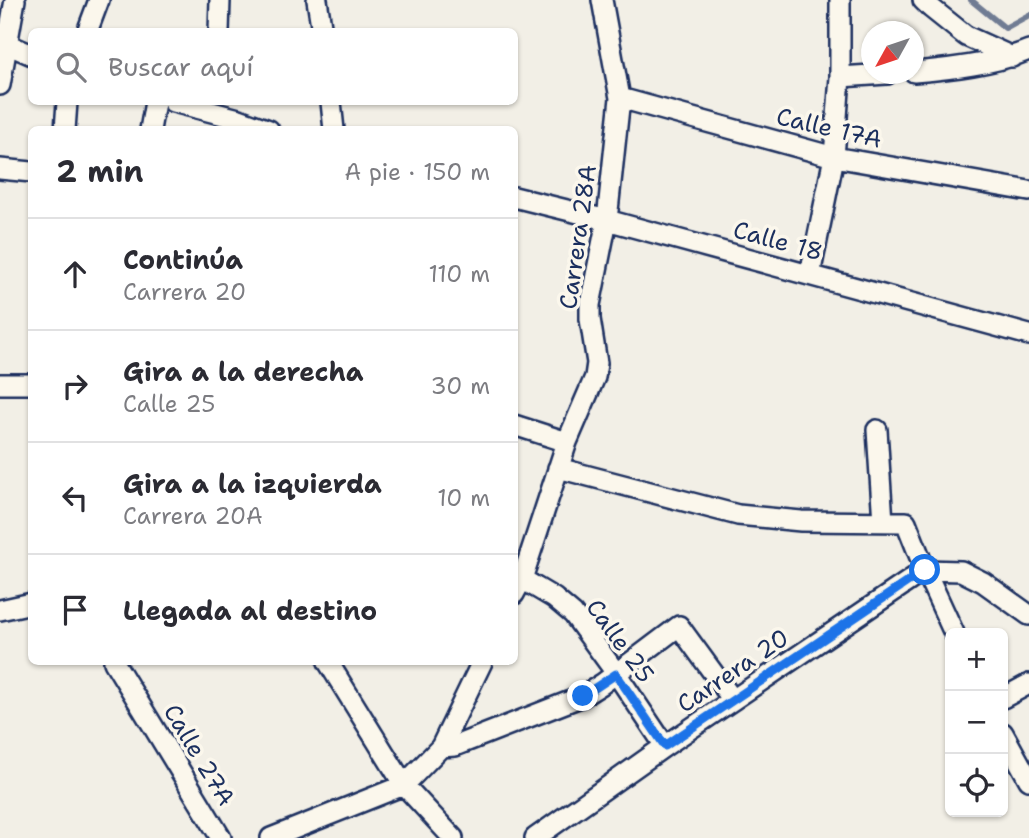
<!DOCTYPE html>
<html lang="es">
<meta charset="utf-8">
<style>
body{margin:0;font-family:"Shantell Sans",sans-serif;background:#f7f7f7;color:#2b2b33}
.controls{position:absolute;right:21px;bottom:21px;display:grid;overflow:hidden;border-radius:10px;box-shadow:0 2px 5px #0004}
.controls button{width:63px;height:63px;display:grid;place-items:center;padding:0;border:0;border-bottom:2px solid #e1e1e2;background:#fff;color:#2b2b33;font:35px sans-serif}
.compass{position:absolute;left:861px;top:21px;width:63px;height:63px;border-radius:50%;background:#fff;box-shadow:0 2px 5px #0004;rotate:230deg}
.stop{position:absolute;width:21px;height:21px;margin:-16px;border:5px solid #1a73e8;border-radius:50%;background:#fff}
.stop.end{background:#1a73e8;border-color:#fff;box-shadow:0 2px 7px #0008}
.list{margin:0;padding:0;list-style:none}
h2{display:flex;justify-content:space-between;align-items:center;height:91px;margin:0;padding:0 28px;font-size:30px}
h2 small{font-size:23px;font-weight:400;color:#7c7c81}
.list li{display:grid;grid-template-columns:46px 1fr auto;gap:21px;align-items:center;box-sizing:border-box;height:112px;padding:0 28px;border-top:2px solid #e1e1e2}
.list b{display:block;font-size:26px;white-space:nowrap}
.list p{margin:0;font-size:23px;white-space:nowrap;color:#7c7c81}
.list em{font-size:23px;font-style:normal;color:#7c7c81}
.icon{flex:none;width:38px;height:38px;fill:none;stroke:currentColor;stroke-width:2;stroke-linecap:round;stroke-linejoin:round}
.map{position:relative;flex:none;width:1029px;height:838px;overflow:hidden}
.search{position:absolute;background:#fff;box-shadow:0 2px 5px #0004;left:28px;top:28px;width:490px;height:77px;display:flex;align-items:center;gap:18px;box-sizing:border-box;padding:0 24px;border-radius:10px;color:#7c7c81;font-size:26px}
.panel{position:absolute;background:#fff;box-shadow:0 2px 5px #0004;left:28px;top:126px;width:490px;height:539px;border-radius:10px}
.map>svg:first-child{display:block}
.lines{fill:none;stroke-linecap:round;stroke-linejoin:round}
.stream{stroke:#707b93;stroke-width:6}
.minor-casing{stroke:#1b2f5e;stroke-width:24}
.minor{stroke:#fbf7ec;stroke-width:19}
.route{stroke:#1a73e8;stroke-width:9}
.labels{text-anchor:middle;dominant-baseline:central;stroke-width:7;stroke-linejoin:round;paint-order:stroke}
.street-label{font-size:24px;fill:#1b2f5e;stroke:#fbf7ec}
</style>
<div class="map">
<svg width="1029" height="838" viewBox="0 0 1029 838">
<rect width="100%" height="100%" fill="#f2efe6"/>
<filter id="ink" filterUnits="userSpaceOnUse"><feTurbulence type="fractalNoise" baseFrequency=".0143" numOctaves="2"/><feDisplacementMap in="SourceGraphic" scale="14" xChannelSelector="R" yChannelSelector="G"/><feConvolveMatrix kernelMatrix="1 2 1 2 8 2 1 2 1" color-interpolation-filters="sRGB"/></filter>
<g filter="url(#ink)">
<g class="lines">
<path class="stream" d="M971,0L1005,28L1029,15"/>
<g class="minor-casing">
<path id="minor" d="M317,0L322,32
M923,0L931,8L966,36L1012,57
M87,32L99,0
M219,32L220,0
M0,41L32,55
M914,72C949,69 996,64 1029,50
M840,77L887,74
M0,85L15,0
M620,98L834,157L1029,191
M173,102L239,119L269,130
M331,102L334,130
M65,130L67,102
M150,130L155,102
M0,169L32,172
M514,197L607,220L1029,335
M810,275L834,157L840,77V0
M0,384H32
M514,425L567,442
M877,430L883,522
M558,468L738,515L801,521L906,522L925,570L954,633
M522,579L554,598L573,614L616,673L665,746
M514,594L522,579L567,442L595,377L597,363L590,319V305L607,220L620,98L602,0
M0,610L32,603
M114,662L221,838
M328,662L404,785L453,838
M1003,698L1029,684
M1003,733L1029,780
M441,747L455,746L583,696L602,684L679,626L733,700
M271,838L404,785L441,747L482,662
M535,838L665,746L925,570L961,571L983,582L1029,615"/>
</g>
<use href="#minor" class="minor"/>
</g>
</g>
<g class="lines" filter="url(#ink)">
<path class="route" d="M583,696L616,674L665,746L925,570"/>
</g>
<g class="labels">
<g class="street-label">
<text transform="translate(829 128) rotate(13)">Calle 17A</text>
<text transform="translate(578 237) rotate(-82)">Carrera 28A</text>
<text transform="translate(778 241) rotate(15)">Calle 18</text>
<text transform="translate(620 641) rotate(54)">Calle 25</text>
<text transform="translate(733 671) rotate(-34)">Carrera 20</text>
<text transform="translate(199 755) rotate(59)">Calle 27A</text>
</g>
</g>
</svg>
<div class="controls">
<button>+</button>
<button>−</button>
<button><svg class="icon" aria-label="locate" viewBox="0 0 24 24"><circle cx="12" cy="12" r="6"/><path d="M12 2v4M12 18v4M2 12h4M18 12h4"/></svg></button>
</div>
<svg class="compass" viewBox="-18 -18 36 36"><path d="M0-13l5 13h-10z" fill="#e53935"/><path d="M0 13l5-13h-10z" fill="#7c7c81"/></svg>
<div class="stop" style="left:925px;top:570px"></div>
<div class="stop end" style="left:583px;top:696px"></div>
<div class="search"><svg class="icon" aria-label="search" viewBox="0 0 24 24"><circle cx="10" cy="10" r="6"/><path d="M15 15l6 6"/></svg>Buscar aquí</div>
<section class="panel">
<h2>2 min<small>A pie · 150 m</small></h2>
<ul class="list">
<li><svg class="icon" aria-label="ahead" viewBox="0 0 24 24"><path d="M12 20V5M6 11l6-6 6 6"/></svg><div><b>Continúa</b><p>Carrera 20</p></div><em>110 m</em></li>
<li><svg class="icon" aria-label="right" viewBox="0 0 24 24"><path d="M7 20v-9h11M14 6l5 5-5 5"/></svg><div><b>Gira a la derecha</b><p>Calle 25</p></div><em>30 m</em></li>
<li><svg class="icon" aria-label="left" viewBox="0 0 24 24"><path d="M17 20v-9H6M10 6l-5 5 5 5"/></svg><div><b>Gira a la izquierda</b><p>Carrera 20A</p></div><em>10 m</em></li>
<li><svg class="icon" aria-label="arrive" viewBox="0 0 24 24"><path d="M6 21V4h12l-3 4 3 4H6"/></svg><div><b>Llegada al destino</b></div></li>
</ul>
</section>
</div>
